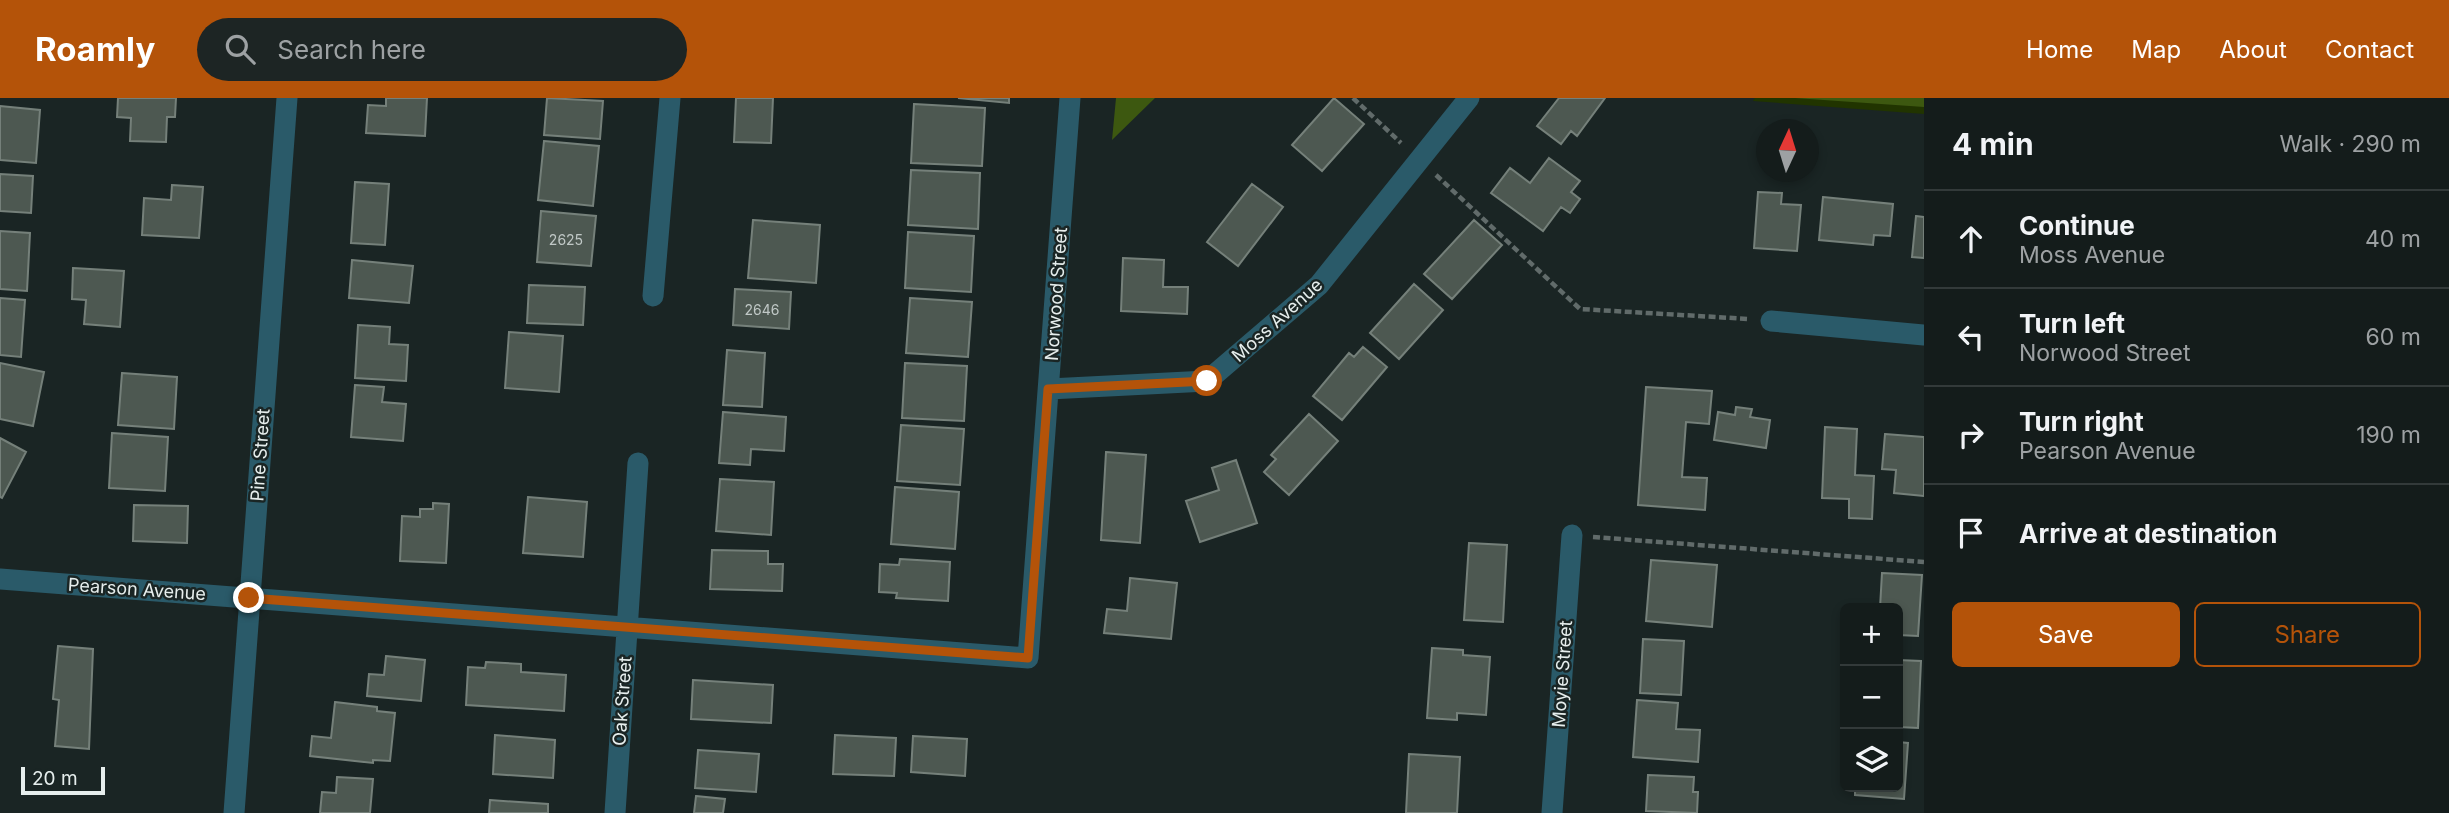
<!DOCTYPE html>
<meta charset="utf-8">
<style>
body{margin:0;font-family:Inter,sans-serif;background:#1d2524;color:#f1f3f6}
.controls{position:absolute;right:21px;bottom:21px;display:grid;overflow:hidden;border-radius:10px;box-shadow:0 4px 10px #0003}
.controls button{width:63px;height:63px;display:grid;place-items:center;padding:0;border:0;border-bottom:2px solid #333a3a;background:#141c1b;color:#f1f3f6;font:35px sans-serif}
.compass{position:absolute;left:1756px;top:21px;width:63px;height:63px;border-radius:50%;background:#141c1b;box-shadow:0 4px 10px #0003;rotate:4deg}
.scale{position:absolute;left:21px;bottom:18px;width:84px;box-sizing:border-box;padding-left:7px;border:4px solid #e6eeed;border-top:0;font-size:19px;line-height:24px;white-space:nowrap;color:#e6eeed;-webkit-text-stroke:5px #1a2524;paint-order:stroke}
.stop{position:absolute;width:21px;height:21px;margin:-16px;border:5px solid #b45309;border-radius:50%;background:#fff}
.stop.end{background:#b45309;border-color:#fff;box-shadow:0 2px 7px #0008}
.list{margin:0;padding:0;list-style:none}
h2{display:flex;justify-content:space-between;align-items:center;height:91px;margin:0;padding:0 28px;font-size:30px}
h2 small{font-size:23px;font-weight:400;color:#9da1a3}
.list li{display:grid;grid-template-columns:46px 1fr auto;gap:21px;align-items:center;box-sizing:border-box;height:98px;padding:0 28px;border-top:2px solid #333a3a}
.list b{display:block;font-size:26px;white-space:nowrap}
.list p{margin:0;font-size:23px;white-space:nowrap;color:#9da1a3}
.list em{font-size:23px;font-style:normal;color:#9da1a3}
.actions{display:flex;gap:14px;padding:21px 28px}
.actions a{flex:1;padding:16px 0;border:2px solid #b45309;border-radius:10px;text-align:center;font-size:24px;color:#b45309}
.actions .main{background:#b45309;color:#fff}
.icon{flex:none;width:38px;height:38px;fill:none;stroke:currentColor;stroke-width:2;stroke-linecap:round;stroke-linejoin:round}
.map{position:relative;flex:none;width:1924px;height:715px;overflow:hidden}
header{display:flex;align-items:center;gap:42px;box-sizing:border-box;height:98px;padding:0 35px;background:#b45309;color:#fff}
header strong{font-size:33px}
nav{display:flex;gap:38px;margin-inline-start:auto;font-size:24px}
.search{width:490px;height:63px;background:#1d2524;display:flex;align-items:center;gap:18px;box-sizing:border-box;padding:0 24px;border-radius:38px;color:#9da1a3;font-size:26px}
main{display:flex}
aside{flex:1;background:#141c1b}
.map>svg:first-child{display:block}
.green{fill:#213400}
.forest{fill:#3d5810}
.building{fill:#4d5851;stroke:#75807a;stroke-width:2}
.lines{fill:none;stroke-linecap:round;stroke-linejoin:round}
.path{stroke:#616b6a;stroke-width:4.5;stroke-dasharray:7 3.5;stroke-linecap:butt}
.minor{stroke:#2a5a69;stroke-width:21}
.route{stroke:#b45309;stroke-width:9}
.labels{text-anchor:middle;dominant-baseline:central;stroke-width:5;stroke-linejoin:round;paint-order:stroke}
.number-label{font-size:14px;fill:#c0c8c6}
.street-label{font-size:18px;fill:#e6eeed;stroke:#1a2524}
</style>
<header>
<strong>Roamly</strong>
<div class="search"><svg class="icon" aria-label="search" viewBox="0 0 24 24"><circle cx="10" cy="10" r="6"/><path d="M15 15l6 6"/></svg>Search here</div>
<nav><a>Home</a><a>Map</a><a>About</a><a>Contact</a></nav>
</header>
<main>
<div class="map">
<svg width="1924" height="715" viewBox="0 0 1924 715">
<rect width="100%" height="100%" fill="#1a2524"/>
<path class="green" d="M1755,0H1924V16L1753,3Z"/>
<path class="forest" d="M1116,0H1155L1112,42Z
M1795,0H1924V9Z"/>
<path class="building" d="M118,0H176L175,19H167L166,44L130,43L131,20L117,19Z
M386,0H427L425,38L366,35L368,7L386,8Z
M547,0L603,3L600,41L544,37Z
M736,0H773L771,45L734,44Z
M958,0H1009V5Z
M1334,0L1364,26L1322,73L1292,47Z
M1559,0H1605L1577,38L1571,33L1561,46L1537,28Z
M914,6L985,10L982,68L911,65Z
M0,8L40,12L36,65L0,62Z
M544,43L599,48L593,108L538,102Z
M1549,60L1580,83L1571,94L1580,101L1570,115L1561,109L1543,133L1491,95L1510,70L1530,85Z
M911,72L980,75L978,131L908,127Z
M0,76L33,78L31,115L0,113Z
M355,84L389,86L385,147L351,145Z
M1252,86L1283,109L1238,168L1207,144Z
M172,87L203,89L199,140L142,137L144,100L171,102Z
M1758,94L1782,95L1781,106L1801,107L1797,153L1754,150Z
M1823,99L1893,106L1890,138L1874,137L1873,147L1819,142Z
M541,113L596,118L591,168L537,164Z
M1916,118L1924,119V160L1912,159Z
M753,122L820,127L816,185L748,180Z
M1474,122L1502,147L1452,201L1424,176Z
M0,133L30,135L27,193L0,191Z
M908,134L974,138L971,194L905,190Z
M1123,160L1164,162L1163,189H1188L1187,216L1121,213Z
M352,162L413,168L409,205L349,200Z
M73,170L124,173L120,229L84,226L86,202L72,201Z
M1414,186L1443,212L1399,261L1370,235Z
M529,187L585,189L583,227L527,225Z
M735,191L791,194L789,231L733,227Z
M0,200L25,202L21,259L0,257Z
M910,200L972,204L968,259L906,255Z
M358,227L390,229L389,246L408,247L406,283L355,280Z
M509,234L563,238L559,294L505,290Z
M1363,249L1387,269L1342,322L1313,298L1349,255L1354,259Z
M727,252L765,255L762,309L723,307Z
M0,265L44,274L33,328L0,321Z
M905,265L967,268L964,323L902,320Z
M122,275L177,279L174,331L118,327Z
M355,287L384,289L382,304L406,306L403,343L351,339Z
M1646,289L1712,293L1709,326L1686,324L1682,379L1707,380L1705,412L1638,407Z
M1736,309L1752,311L1750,319L1770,322L1766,350L1714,342L1718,314L1735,317Z
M723,314L786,319L784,353L751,351L750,367L719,365Z
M1309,316L1338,343L1289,397L1264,374L1276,361L1271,357Z
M901,327L964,331L960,387L897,383Z
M1825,329L1857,331L1855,377L1874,378L1872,421L1849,420V401L1822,400Z
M112,335L168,339L165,393L109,390Z
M1885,336L1924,339V398L1894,395L1896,372L1882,371Z
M0,340L26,354L2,400L0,399Z
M1106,354L1146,357L1140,445L1101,442Z
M1236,362L1257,425L1200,444L1186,403L1219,392L1212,370Z
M720,381L774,384L771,437L716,433Z
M895,389L959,394L955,451L891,446Z
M528,399L587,404L583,459L523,455Z
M433,405L449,406L446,465L400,463L402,418L420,419V411H433Z
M134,407L188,408L187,445L133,443Z
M1469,445L1507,447L1503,524L1464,522Z
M712,452L768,453V466H783L782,493L710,491Z
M900,461L950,464L948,503L896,500L897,495L879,494L880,466L899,467Z
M1651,462L1717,467L1712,529L1646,523Z
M1882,475L1922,477L1918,538L1898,537V510H1880Z
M1130,480L1177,485L1171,541L1104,535L1107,511L1127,513Z
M1643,541L1684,543L1681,597L1640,595Z
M58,548L93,551L89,651L55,648L59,602L53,601Z
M1432,550L1463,552V557L1490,559L1486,617L1457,615V622L1427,620Z
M386,558L425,562L421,603L367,598L369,576L384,577Z
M1898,562L1921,563L1918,630L1898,629Z
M486,564L521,566V574L566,577L564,613L466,607L468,569L485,570Z
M693,582L773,587L771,625L691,621Z
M1637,602L1678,605L1676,631L1700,632L1698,664L1633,659Z
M335,604L377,609V613L395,615L390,663L373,662V665L310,658L312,638L331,640Z
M495,637L555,642L553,680L493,676Z
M835,637L896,640L894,678L833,676Z
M913,638L967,641L965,678L911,674Z
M1898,644L1908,645L1904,701L1855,697V689H1898Z
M698,652L759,656L756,694L695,690Z
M1409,656L1460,659L1457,715H1406Z
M1648,677L1694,679L1693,694H1698L1697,715L1646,713Z
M337,679L373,681L370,715H320L322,694L336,695Z
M696,698L725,701L723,715H694Z
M490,702L548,706V715H489Z"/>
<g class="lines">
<path class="path" d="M1353,0L1401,45
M1436,77L1580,211L1749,221
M1593,439L1924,464"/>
<path class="minor" d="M653,198L670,0
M1771,223L1924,237
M1049,291L1207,283L1319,187L1469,0
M0,481L1028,560L1070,0
M234,715L287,0
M615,715L638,365
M1552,715L1572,437"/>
</g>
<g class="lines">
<path class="route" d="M249,500L1028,560L1048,291L1207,283"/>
</g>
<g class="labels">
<g class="number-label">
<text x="566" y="141">2625</text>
<text x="762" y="211">2646</text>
</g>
<g class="street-label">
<text transform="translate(1056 196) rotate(-86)">Norwood Street</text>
<text transform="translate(1277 222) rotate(-42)">Moss Avenue</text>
<text transform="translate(260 357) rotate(-86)">Pine Street</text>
<text transform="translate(137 491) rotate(4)">Pearson Avenue</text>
<text transform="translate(1562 576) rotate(-86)">Moyie Street</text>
<text transform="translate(622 603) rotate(-86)">Oak Street</text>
</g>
</g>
</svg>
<div class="controls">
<button>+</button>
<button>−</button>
<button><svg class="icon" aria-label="layers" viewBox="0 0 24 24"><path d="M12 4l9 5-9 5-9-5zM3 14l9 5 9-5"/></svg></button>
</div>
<svg class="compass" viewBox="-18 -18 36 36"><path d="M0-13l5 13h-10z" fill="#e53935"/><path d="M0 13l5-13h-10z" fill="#9da1a3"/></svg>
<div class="scale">20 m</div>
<div class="stop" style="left:1207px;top:283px"></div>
<div class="stop end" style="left:249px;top:500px"></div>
</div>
<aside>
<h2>4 min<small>Walk · 290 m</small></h2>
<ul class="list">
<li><svg class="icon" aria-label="ahead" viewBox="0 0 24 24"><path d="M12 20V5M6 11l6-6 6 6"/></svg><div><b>Continue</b><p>Moss Avenue</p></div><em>40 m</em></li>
<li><svg class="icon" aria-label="left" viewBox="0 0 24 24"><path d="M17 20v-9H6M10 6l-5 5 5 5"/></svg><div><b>Turn left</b><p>Norwood Street</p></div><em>60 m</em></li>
<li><svg class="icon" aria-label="right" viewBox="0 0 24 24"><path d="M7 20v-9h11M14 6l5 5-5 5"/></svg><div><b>Turn right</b><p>Pearson Avenue</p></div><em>190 m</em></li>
<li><svg class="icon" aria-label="arrive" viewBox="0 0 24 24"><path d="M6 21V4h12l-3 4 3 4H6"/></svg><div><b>Arrive at destination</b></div></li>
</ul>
<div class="actions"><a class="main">Save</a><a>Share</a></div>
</aside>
</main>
